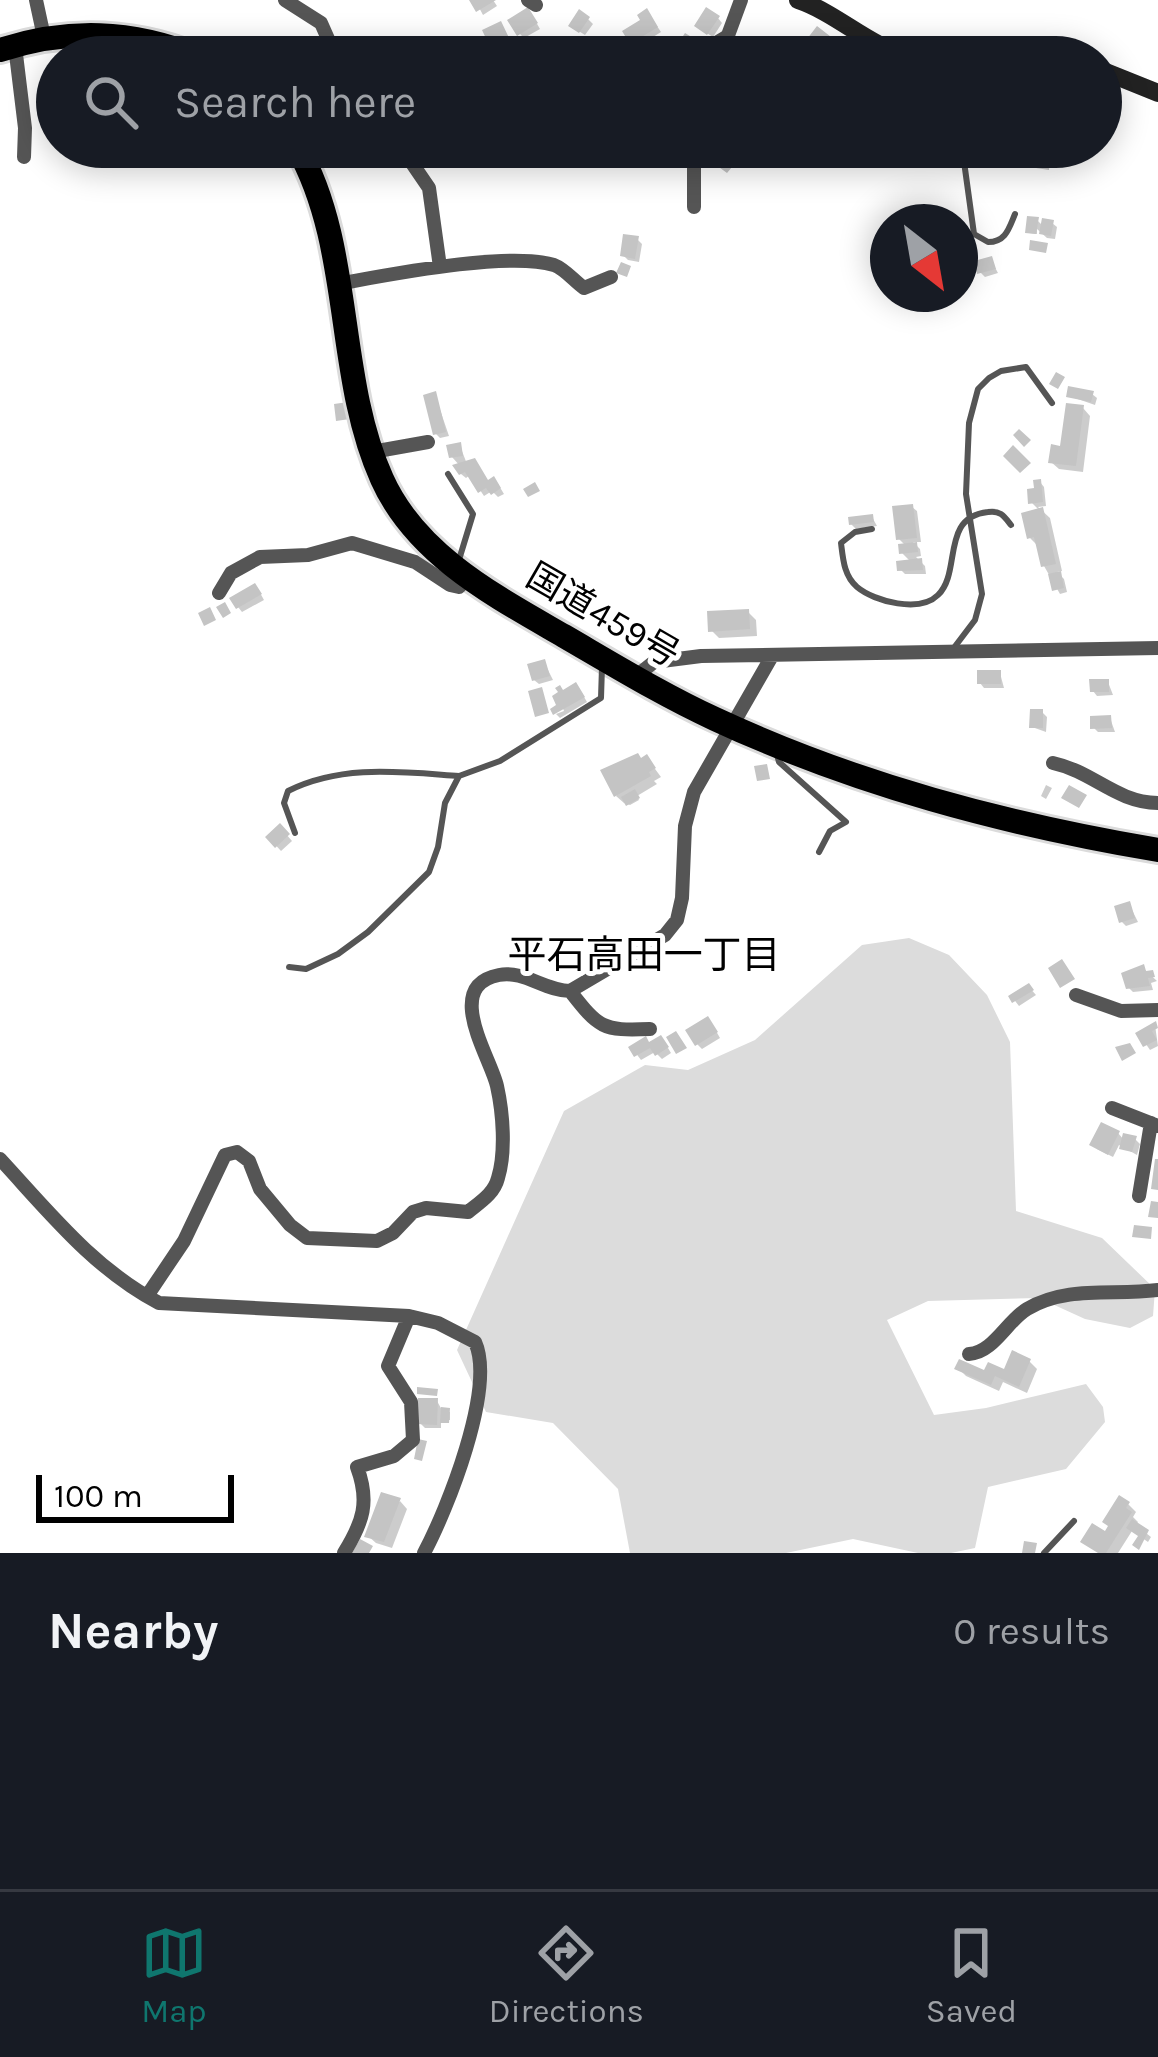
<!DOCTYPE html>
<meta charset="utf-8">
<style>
body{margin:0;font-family:Karla,"Noto Sans JP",sans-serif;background:#242831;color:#f1f3f6}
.compass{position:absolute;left:870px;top:204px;width:108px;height:108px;border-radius:50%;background:#171b24;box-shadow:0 6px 30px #0003;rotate:149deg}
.scale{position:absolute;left:36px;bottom:30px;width:198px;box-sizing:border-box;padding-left:12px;border:6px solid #000;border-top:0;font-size:33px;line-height:42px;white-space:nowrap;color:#000;-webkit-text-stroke:9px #fff;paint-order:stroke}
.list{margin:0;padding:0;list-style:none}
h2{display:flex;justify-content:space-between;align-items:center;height:156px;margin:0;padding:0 48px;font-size:51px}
h2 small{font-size:39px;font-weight:400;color:#9ea1a6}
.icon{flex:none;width:66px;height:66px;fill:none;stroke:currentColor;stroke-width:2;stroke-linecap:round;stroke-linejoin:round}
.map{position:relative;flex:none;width:1158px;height:1553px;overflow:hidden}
.search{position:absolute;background:#171b24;box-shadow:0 6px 30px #0003;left:36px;right:36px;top:36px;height:132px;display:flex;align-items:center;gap:30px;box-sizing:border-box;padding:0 42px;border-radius:66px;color:#9ea1a6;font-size:45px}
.sheet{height:336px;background:#171b24}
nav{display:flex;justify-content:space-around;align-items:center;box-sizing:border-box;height:168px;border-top:3px solid #363941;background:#171b24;font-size:33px;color:#9ea1a6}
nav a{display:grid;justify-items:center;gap:6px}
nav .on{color:#0f766e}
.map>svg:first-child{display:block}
.green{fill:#dcdcdc}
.shadow{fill:#0003}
.building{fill:#c4c4c4}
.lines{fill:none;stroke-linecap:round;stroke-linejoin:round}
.highway-casing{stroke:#dbdbdb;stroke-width:30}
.lane{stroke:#555;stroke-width:6}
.street{stroke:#555;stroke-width:14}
.secondary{stroke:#222;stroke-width:18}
.highway{stroke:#000;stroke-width:24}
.labels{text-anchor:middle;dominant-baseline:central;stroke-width:10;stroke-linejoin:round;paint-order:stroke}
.street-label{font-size:36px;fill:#000;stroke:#fff}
.neighbourhood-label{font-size:39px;fill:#000;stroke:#fff}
</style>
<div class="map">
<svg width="1158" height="1553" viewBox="0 0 1158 1553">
<rect width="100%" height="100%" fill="#fff"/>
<path class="green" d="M909,938L949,955L987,995L1010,1042L1016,1211L1102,1238L1155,1289L1153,1316L1130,1328L1085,1319L1039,1298L928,1301L887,1320L934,1415L986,1408L1086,1384L1103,1407L1105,1422L1066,1469L988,1487L975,1548L951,1553H918L853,1539L786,1553H630L618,1489L553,1423L486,1412L457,1350L564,1111L645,1065L688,1070L755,1040L862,945Z"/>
<path class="shadow" d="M475,0H493L497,6L483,15Z
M532,15L540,29L524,38L520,34Z
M651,17L661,32L637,47L633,42Z
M718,18L722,23L713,37L702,30Z
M588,19L593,24L585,35L577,30Z
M501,25L512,45L498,52L493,47Z
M696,43L700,48L694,57H673Z
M1037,220L1043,226L1052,223L1057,227L1055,239L1047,238L1037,229V234L1029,233Z
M637,239L642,244L639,262L628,260L623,255Z
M991,260L998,273L985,277L980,272Z
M1092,394L1097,398L1095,405L1069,396Z
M435,395L449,436L440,438L436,434Z
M1083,408L1090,416L1083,472L1059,469L1051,462Z
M460,446L467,464L489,483L498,484L504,494L498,497L492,491L484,496L470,475L466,478L461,474L460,466L452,457Z
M1040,482L1044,487L1046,506L1038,507L1050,518L1062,571L1057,572L1064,579L1067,592L1060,594L1044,566L1039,547L1030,538L1040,511L1031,502Z
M912,507L917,511L921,542H913L920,549L921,556L916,557L925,566L926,574H905L900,569L911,562L902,553L906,546L899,539Z
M872,517L877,526L856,529L851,524Z
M259,591L264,600L242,612L238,607Z
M748,612L756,620L757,636L719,638L711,630Z
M544,662L553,680L539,684L534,680Z
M1000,673L1004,688H984L980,683Z
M1108,682L1113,695L1097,696L1093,691Z
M580,690L587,702L560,718L556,714L564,711L562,706Z
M1042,712L1047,717L1046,732L1032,727Z
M1110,718L1115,732H1098L1093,727Z
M647,758L661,777L654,781L657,784L637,796L639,800L630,805L624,803L616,796Z
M1046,785L1052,788L1046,799L1041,796Z
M280,827L292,841L281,851L269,838Z
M1129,904L1138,922L1126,926L1121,921Z
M1143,968L1157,981L1151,983L1153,990L1133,992L1128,987Z
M1029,987L1036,995L1019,1006L1012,997Z
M712,1024L720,1038L702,1049L697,1044Z
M1155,1025L1158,1046L1150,1050L1139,1034Z
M665,1043L671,1053L662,1059L655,1052L641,1060L632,1048Z
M1118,1133L1124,1140L1135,1139L1140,1144L1137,1155L1119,1145L1113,1157L1097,1149Z
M1029,1361L1037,1369L1027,1393L1003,1382L999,1391L966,1376L958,1368L1005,1373Z
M437,1401L442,1410L450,1412V1420H441V1428H425L420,1423Z
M400,1501L407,1509L392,1548L376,1543L368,1536Z
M1128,1504L1136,1512L1133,1517L1138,1522L1136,1525L1151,1537L1148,1542L1132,1531L1118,1553H1098L1106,1535Z"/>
<path class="building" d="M469,0H496L476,12Z
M528,7L538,23L517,36L507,20Z
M706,7L720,16L707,35L694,26Z
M647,8L658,27L630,44L622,31L640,20L637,15Z
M579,9L590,17L579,33L568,26Z
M501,21L510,40L491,49L482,30Z
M817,26L835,40L824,53L807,39Z
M685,33L698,41L687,57H670L672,53L668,51L677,37L681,39Z
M57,82V114L47,117L40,94Z
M982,148L985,164L974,166L971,150Z
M1038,152L1050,153L1049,170L1036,168Z
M717,155L732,167L727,173L712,162Z
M1027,216L1039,217L1036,234L1025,233Z
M1042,218L1054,220L1051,236L1039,234Z
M623,234L639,236L635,259L620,256Z
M1030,240L1048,243L1046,253L1029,250Z
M992,256L996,269L977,274L974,261Z
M621,262L631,266L627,277L616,273Z
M1056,372L1065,377L1058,389L1049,384Z
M1068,386L1094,391L1091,402L1066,397Z
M436,391L446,432L433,435L423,395Z
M348,402L350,419L336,421L334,404Z
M1066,403L1084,405L1076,466L1048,463L1051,444L1060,446Z
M1019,429L1031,440L1024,447L1013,435Z
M461,442L463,456L449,458L446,445Z
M1013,445L1031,463L1020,473L1003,456Z
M475,458L488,480L494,476L501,488L491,495L486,488L478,493L465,472L459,475L452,465Z
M1041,479L1043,502L1028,504L1027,489L1034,488L1033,480Z
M535,482L540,491L528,497L523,489Z
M913,504L917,538L896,540L892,506Z
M1043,507L1056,564L1041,567L1034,537L1027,539L1021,513Z
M873,514L874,522L849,525L848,517Z
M917,542L918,552L899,554L898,544Z
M922,558L923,570L897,571L896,561Z
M1061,571L1064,588L1052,591L1048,574Z
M255,583L262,594L236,609L229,598Z
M225,602L231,613L223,618L216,607Z
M210,607L216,620L204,626L198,613Z
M749,609L750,629L708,632L707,611Z
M545,659L550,676L532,681L527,664Z
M977,670H1001V684H977Z
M1089,679H1109V692H1090Z
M576,682L585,697L553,715L550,709L556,705L552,696L558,692L555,688L560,685L563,690Z
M542,687L549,713L535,717L528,691Z
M1030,709H1043V728H1029Z
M1111,715L1112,728L1090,729V716Z
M638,753L641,758L647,754L656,768L649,772L651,776L614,797L600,770Z
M767,764L770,779L757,781L754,766Z
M1069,785L1087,795L1079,808L1061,798Z
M635,789L640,798L626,806L621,797Z
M280,823L290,834L275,848L265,837Z
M1130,901L1135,918L1119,923L1114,906Z
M1062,959L1075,979L1060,988L1048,968Z
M1144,964L1146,971L1153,970L1155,977L1148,978L1150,986L1126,989L1121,973Z
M1029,983L1034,990L1012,1003L1008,996Z
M708,1016L718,1032L695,1046L685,1030Z
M1156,1021L1158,1028L1152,1031L1157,1040L1143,1047L1135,1033Z
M676,1031L687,1048L676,1054L666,1037Z
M661,1035L669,1047L655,1056L650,1048L634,1057L628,1047L646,1036L649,1042Z
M1130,1043L1136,1053L1122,1061L1115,1047Z
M1101,1122L1120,1131L1108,1155L1089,1145Z
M1123,1133L1137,1136L1132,1152L1119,1149Z
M1155,1159H1158V1190L1151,1189Z
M1151,1201L1158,1202V1218L1148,1217Z
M1134,1225L1152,1227L1151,1239L1132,1237Z
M1012,1350L1031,1359L1019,1387L995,1376L991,1385L954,1369L959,1359L984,1370L988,1362L1004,1369Z
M417,1387L438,1389L437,1396L417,1394Z
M418,1398H438L437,1425L417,1424Z
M441,1407L450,1408L449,1423H440Z
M418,1439L427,1441L422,1461L414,1459Z
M381,1492L401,1498L384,1542L364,1537Z
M1119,1495L1130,1502L1126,1508L1132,1512L1106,1553H1098L1080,1542L1092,1523L1105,1531L1108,1526L1102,1522Z
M1132,1519L1149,1530L1139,1550L1132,1545L1138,1536L1126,1528Z
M360,1539L373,1546L369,1553H352Z
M1024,1541L1037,1543L1035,1553H1022Z"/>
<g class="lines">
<g class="highway-casing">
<path id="highway" d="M0,50C68,28 132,30 198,57
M297,147C354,247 335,375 382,479C416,555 495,596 564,636C614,665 663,695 715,719C857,785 1005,824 1158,850"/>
</g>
<path class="lane" d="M705,45L725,33
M962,147L974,234L988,242C1006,242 1009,228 1015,214
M91,158L98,147
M448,474L473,514L458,563
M872,529L855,532L841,543C843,559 844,576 857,587C875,602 920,613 938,595C962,572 940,517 988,512C1000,510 1004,516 1011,525
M953,649L975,620L982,594L966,494L969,423L978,389L989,378L1001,371L1026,367L1052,403
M777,755L779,762L846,822L830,831L819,852
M295,833L284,803L288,791C342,764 401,772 459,776
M289,967L306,969L338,954L368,932L429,872L438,847L445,803L459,776L500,761L601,698L602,667
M1044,1553L1074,1521"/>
<path class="street" d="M36,0L44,37
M285,0L321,23L336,57
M528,0L536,5
M15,46L25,128L24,157
M720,57L741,0
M401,147L429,188L440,267
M694,207V147
M337,284C388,275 507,251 554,265C565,269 574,281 584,288L611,277
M372,452L428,442
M219,593L231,573L260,557L308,555L352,543L415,562L450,585L459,587L469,576
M635,677L654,662L701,656L1158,648
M1053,763C1094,772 1115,802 1158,803
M570,991C599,1028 602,1031 650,1029
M1076,995L1121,1011L1158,1010
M1112,1108L1158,1126
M0,1159C49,1212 94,1269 159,1303L409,1316L438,1323L475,1342C496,1388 447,1510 424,1553
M1139,1196L1151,1123
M147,1296L184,1241L225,1155L237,1152L249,1161L260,1189L290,1225L307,1238L377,1241L393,1233L413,1212L426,1208L468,1212C480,1202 494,1194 498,1178C506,1152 503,1113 497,1086C491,1058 442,986 499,975C524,970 545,991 570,991L665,935L677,920L682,898L685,826L694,792L772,656
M969,1354C993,1353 1007,1321 1027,1309C1068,1285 1113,1296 1158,1290
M344,1553C363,1522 370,1502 357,1467L394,1456L413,1440L411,1402L388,1366L409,1316"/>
<path class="secondary" d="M798,0C839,14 870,48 912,57
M1101,70L1158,93"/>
<use href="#highway" class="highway"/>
</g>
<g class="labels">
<g class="street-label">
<text transform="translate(603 615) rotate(30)">国道459号</text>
</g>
<g class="neighbourhood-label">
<text x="644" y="955">平石高田一丁目</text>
</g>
</g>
</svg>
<svg class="compass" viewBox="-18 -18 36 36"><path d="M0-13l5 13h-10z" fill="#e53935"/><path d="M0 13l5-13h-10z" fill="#9ea1a6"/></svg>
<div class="scale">100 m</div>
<div class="search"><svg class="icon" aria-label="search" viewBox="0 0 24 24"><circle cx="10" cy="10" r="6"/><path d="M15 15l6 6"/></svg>Search here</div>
</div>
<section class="sheet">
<h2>Nearby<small>0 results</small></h2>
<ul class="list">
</ul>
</section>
<nav>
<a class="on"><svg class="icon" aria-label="map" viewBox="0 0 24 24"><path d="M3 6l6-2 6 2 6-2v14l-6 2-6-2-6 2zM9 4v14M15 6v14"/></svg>Map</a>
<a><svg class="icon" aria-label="directions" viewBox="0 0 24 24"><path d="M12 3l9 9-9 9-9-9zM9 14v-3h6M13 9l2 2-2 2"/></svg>Directions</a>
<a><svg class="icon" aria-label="saved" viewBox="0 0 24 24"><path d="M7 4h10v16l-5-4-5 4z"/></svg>Saved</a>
</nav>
